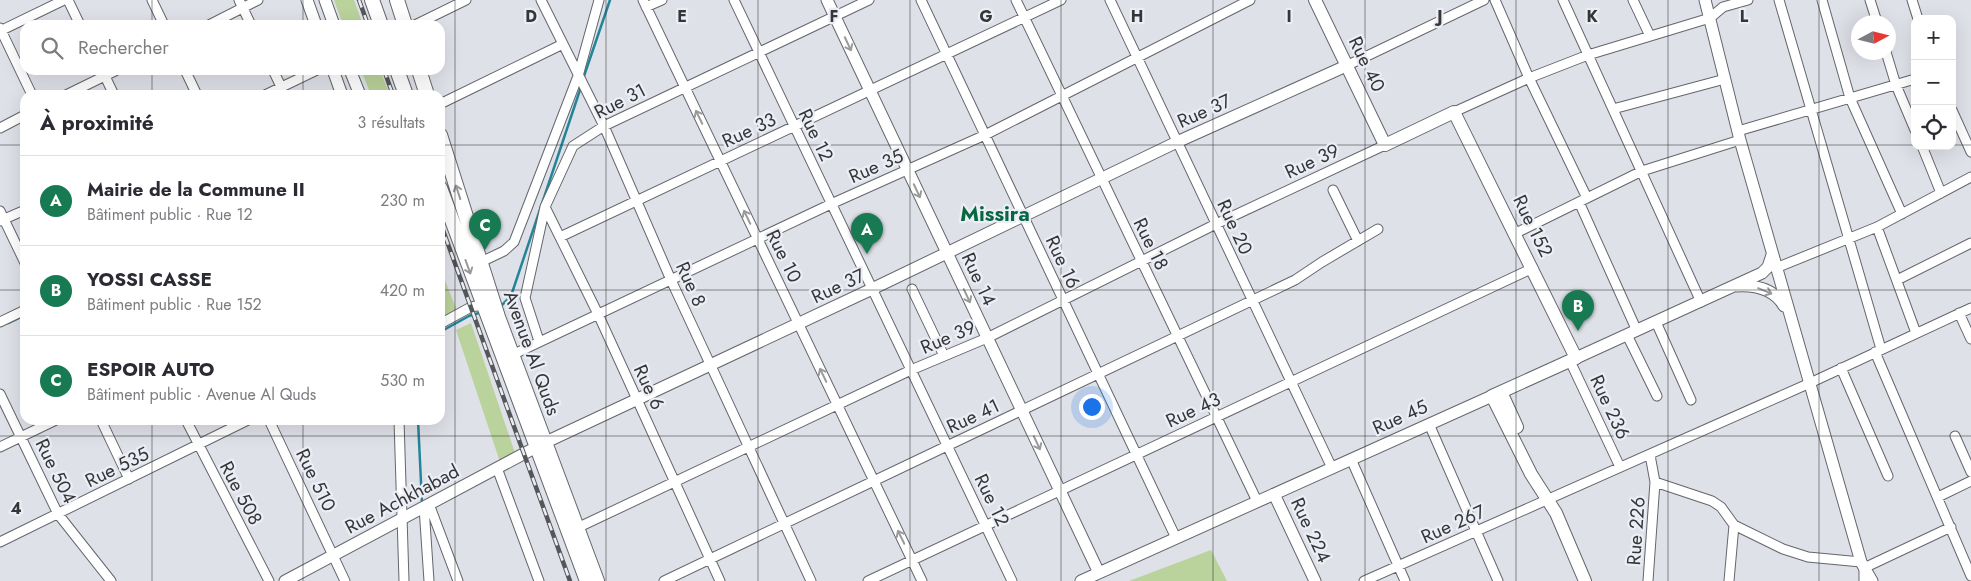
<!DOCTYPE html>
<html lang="fr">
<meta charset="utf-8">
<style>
body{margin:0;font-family:Jost,sans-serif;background:#f7f7f7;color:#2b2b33}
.controls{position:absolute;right:15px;top:15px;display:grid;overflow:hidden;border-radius:10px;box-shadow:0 5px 20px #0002}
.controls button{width:45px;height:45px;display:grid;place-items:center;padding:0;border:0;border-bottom:1px solid #e1e1e2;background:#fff;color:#2b2b33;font:25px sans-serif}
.compass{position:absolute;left:1851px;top:15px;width:45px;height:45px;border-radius:50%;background:#fff;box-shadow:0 5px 20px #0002;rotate:83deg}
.you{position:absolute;left:1091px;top:406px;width:18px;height:18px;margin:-12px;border:4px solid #fff;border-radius:50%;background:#1a73e8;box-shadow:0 0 0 8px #1a73e833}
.badge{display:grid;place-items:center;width:32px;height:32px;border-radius:50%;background:#187a52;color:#fff;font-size:16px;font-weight:700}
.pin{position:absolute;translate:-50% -41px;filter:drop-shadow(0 1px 2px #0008)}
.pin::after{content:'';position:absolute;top:26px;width:18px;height:15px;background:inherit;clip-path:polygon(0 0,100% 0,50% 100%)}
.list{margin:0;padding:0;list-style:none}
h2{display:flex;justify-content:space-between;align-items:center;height:65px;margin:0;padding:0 20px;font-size:21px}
h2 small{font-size:16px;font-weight:400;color:#7c7c81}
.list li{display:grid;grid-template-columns:32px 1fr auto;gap:15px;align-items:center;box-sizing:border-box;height:90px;padding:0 20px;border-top:1px solid #e1e1e2}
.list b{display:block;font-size:19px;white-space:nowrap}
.list p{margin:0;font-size:16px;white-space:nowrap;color:#7c7c81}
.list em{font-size:16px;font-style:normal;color:#7c7c81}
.icon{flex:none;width:28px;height:28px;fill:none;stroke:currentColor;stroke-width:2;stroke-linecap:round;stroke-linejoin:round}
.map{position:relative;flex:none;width:1971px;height:581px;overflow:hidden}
.search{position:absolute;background:#fff;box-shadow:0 5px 20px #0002;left:20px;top:20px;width:425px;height:55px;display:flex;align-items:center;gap:12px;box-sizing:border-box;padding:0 18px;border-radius:15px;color:#7c7c81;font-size:19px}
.panel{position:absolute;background:#fff;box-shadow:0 5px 20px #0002;left:20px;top:90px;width:425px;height:335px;border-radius:15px}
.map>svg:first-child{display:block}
.green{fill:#bad29b}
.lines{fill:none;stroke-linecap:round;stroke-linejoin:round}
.stream{stroke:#228598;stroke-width:2.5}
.minor-casing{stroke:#64666c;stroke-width:11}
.tertiary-casing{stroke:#64666c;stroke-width:13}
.secondary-casing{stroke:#64666c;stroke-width:14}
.primary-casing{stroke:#64666c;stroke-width:16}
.minor{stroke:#fff;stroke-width:9}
.tertiary{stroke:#fff;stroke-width:11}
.secondary{stroke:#fff;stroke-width:12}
.primary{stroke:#fff;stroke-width:14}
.rail-casing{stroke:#555659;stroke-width:4.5}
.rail{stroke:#eceef5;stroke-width:2.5;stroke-dasharray:8;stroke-linecap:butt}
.oneway{stroke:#9a9a9c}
.grid{fill:none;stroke:#353638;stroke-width:1;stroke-opacity:0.55}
.labels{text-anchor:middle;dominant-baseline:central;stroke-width:4.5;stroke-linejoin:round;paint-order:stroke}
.street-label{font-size:19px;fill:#353638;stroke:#eceef5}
.quarter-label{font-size:21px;font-weight:bold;fill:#086743;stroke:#eceef5}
.grid-label{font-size:16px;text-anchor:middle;font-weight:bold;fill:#353638;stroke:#eceef5;stroke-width:4.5;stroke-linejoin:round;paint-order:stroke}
</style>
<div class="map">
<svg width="1971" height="581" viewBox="0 0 1971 581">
<rect width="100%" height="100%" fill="#dfe1e8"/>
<path class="green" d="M334,0H354L363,25H343Z
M361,70H380L390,95H371Z
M440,268L458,313L440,322Z
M471,323L516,456L500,462L456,330Z
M1211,550L1227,581H1129Z"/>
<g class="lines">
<path class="stream" d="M583,79L610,0
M500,307L511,296L581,87
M8,323L25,315
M440,332L469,316L482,312
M418,420L422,503"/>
<g class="minor-casing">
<path id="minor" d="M68,0L80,25
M152,0L164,25
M239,0L251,25
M541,0L604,126L671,280L811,581
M643,0L922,581
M734,0L1012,581
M921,0L1176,538
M1016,0L1257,501
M1110,0L1332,468
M1495,0L1529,78L1587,198
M1563,0L1701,302
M1633,0L1650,36
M1779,0L1881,349
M1822,0L1850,98L1902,214
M1870,0L1877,22
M1912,0L1918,19
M646,7L662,0
M209,25L258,0
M415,25L466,0
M0,28L32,95
M0,31L64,0
M1886,52L1896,85L1915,130
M1346,66L1484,0
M102,70L114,95
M185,70L197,95
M273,70L285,95
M66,95L117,70
M265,95L317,70
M440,104L563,44
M1613,109L1725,79
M1952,110L1971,152
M1454,112L1529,78L1588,55L1710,18L1723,7L1748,0
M0,128L25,115
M1738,131L1915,79
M1922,146L1941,193
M1333,190L1358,241
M1579,202L1637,331
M545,207L598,314L720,581
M0,211L25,263
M0,221L25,210
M1877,227L1916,333
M1516,233L1642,171L1740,140
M560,237L1061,0
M481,262L504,251L514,242L578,76L599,0
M1776,268L1877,227L1971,177
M1897,280L1971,243
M912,289L944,356
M1959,313L1971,339
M0,322L25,310
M1656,322L1691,400
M440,324L471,307L482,305
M1627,335L1657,396
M539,341L525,298L545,207L573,146L604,126L869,0
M1875,352L1971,576
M512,355L831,204L985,135L1250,0
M1570,361L1620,467
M1841,368L1888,476
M0,394L58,514L111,581
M101,420L129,479
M186,420L269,581
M269,420L345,581
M399,420L404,581
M1429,424L1498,581
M1955,436L1971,472
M0,447L56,420
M1351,459L1405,581
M497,468L539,581
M1655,482L1712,501L1721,507L1734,525L1783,549L1808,557L1861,562
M1938,497L1971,481
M429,504L458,581
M424,507L429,581
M577,528L911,370L987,338L1216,224L1385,145
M0,542L248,420
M664,581L1295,280L1322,262L1378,229
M868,581L1533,268
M1364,581L1810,383L1971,308
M1648,581L1655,482L1650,455
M1729,581L1734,525
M1864,581V568L1951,527"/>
</g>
<g class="tertiary-casing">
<path id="tertiary" d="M307,0L316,25
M325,0L334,25
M827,0L1099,573
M1705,0L1740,140L1861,562L1872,581
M333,70L342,95
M350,70L360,95
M1737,286C1756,285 1774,289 1784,306
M1576,358L1762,273L1768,267L1772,255
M1274,494L1315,581
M285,581L544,443L872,289L1177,142L1346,66
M1081,581L1492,396"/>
</g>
<g class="secondary-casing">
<path id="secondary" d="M1315,0L1385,145L1454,112L1576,358L1492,396L1531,474L1556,513L1585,581
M1501,392L1517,427"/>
</g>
<g class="primary-casing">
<path id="primary" d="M372,0L381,25
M397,0L405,25
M397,70L406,95
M419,70L427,95
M440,135L498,317L597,581
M440,188L587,581"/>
</g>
<use href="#minor" class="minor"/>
<use href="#tertiary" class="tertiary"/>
<use href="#secondary" class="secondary"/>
<use href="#primary" class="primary"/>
<g class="rail-casing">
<path id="rail" d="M359,0L368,25
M384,70L393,95
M440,222L570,581"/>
</g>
<use href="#rail" class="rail"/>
</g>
<defs><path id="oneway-shaft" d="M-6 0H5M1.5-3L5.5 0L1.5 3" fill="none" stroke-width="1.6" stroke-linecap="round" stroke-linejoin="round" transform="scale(1.25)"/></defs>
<g class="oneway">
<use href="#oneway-shaft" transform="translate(848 44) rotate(65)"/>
<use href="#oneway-shaft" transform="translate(699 117) rotate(-116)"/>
<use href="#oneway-shaft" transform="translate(917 191) rotate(65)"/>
<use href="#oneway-shaft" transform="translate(458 192) rotate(-108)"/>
<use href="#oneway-shaft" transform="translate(747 217) rotate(-116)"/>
<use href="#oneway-shaft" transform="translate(468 267) rotate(70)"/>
<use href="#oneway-shaft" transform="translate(1765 291) rotate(22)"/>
<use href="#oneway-shaft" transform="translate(967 296) rotate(65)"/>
<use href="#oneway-shaft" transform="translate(823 375) rotate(-116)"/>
<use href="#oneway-shaft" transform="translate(1037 443) rotate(65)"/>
<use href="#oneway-shaft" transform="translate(901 537) rotate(-116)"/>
</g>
<path class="grid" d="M152,0V25M303,0V25M455,0V581M606,0V581M758,0V581M910,0V581M1061,0V581M1213,0V581M1365,0V581M1516,0V581M1668,0V581M1819,0V581M152,70V95M303,70V95M0,145H25M440,145H1915M1952,145H1971M0,290H25M440,290H1971M152,420V581M303,420V581M0,436H1971"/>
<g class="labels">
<g class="street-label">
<text transform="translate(1367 64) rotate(64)">Rue 40</text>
<text transform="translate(620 101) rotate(-27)">Rue 31</text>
<text transform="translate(1204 111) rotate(-24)">Rue 37</text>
<text transform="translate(749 130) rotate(-25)">Rue 33</text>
<text transform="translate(816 135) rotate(64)">Rue 12</text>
<text transform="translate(1312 161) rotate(-25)">Rue 39</text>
<text transform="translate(876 166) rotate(-24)">Rue 35</text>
<text transform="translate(1533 226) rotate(64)">Rue 152</text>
<text transform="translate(1235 227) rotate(65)">Rue 20</text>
<text transform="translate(1151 244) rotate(64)">Rue 18</text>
<text transform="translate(784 256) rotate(64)">Rue 10</text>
<text transform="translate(1063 262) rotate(65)">Rue 16</text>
<text transform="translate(979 279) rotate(65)">Rue 14</text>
<text transform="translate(691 284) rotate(66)">Rue 8</text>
<text transform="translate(838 286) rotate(-25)">Rue 37</text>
<text transform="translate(948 337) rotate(-23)">Rue 39</text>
<text transform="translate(532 353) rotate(70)">Avenue Al Quds</text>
<text transform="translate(649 387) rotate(65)">Rue 6</text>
<text transform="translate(1610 407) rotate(65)">Rue 236</text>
<text transform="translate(1193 410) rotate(-25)">Rue 43</text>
<text transform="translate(973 416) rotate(-25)">Rue 41</text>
<text transform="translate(1400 417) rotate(-24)">Rue 45</text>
<text transform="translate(117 467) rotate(-26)">Rue 535</text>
<text transform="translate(56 471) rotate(64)">Rue 504</text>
<text transform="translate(316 480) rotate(64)">Rue 510</text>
<text transform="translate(241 493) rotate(62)">Rue 508</text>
<text transform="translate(402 499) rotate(-28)">Rue Achkhabad</text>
<text transform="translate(992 500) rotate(64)">Rue 12</text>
<text transform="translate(1453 524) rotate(-24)">Rue 267</text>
<text transform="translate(1311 530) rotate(65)">Rue 224</text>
<text transform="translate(1636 531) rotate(-86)">Rue 226</text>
</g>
<g class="quarter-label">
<text x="995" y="214">Missira</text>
</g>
</g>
<g class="grid-label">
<text x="531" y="22">D</text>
<text x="682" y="22">E</text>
<text x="834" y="22">F</text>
<text x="986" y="22">G</text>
<text x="1137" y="22">H</text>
<text x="1289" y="22">I</text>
<text x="1440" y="22">J</text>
<text x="1592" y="22">K</text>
<text x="1744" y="22">L</text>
<text x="16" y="514">4</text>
</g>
</svg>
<div class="controls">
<button>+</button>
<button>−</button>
<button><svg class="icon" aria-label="locate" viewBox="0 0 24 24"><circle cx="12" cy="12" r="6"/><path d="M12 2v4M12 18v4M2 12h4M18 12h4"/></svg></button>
</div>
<svg class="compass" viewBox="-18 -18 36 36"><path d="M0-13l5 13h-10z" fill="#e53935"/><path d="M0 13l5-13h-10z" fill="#7c7c81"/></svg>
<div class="you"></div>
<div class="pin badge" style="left:867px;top:254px">A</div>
<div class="pin badge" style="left:1578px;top:331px">B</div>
<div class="pin badge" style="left:485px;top:250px">C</div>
<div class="search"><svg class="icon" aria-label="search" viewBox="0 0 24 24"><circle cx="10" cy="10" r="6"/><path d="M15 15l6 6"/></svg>Rechercher</div>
<section class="panel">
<h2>À proximité<small>3 résultats</small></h2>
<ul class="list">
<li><span class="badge">A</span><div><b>Mairie de la Commune II</b><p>Bâtiment public · Rue 12</p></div><em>230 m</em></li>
<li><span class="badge">B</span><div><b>YOSSI CASSE</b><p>Bâtiment public · Rue 152</p></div><em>420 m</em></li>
<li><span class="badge">C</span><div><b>ESPOIR AUTO</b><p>Bâtiment public · Avenue Al Quds</p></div><em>530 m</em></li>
</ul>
</section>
</div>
